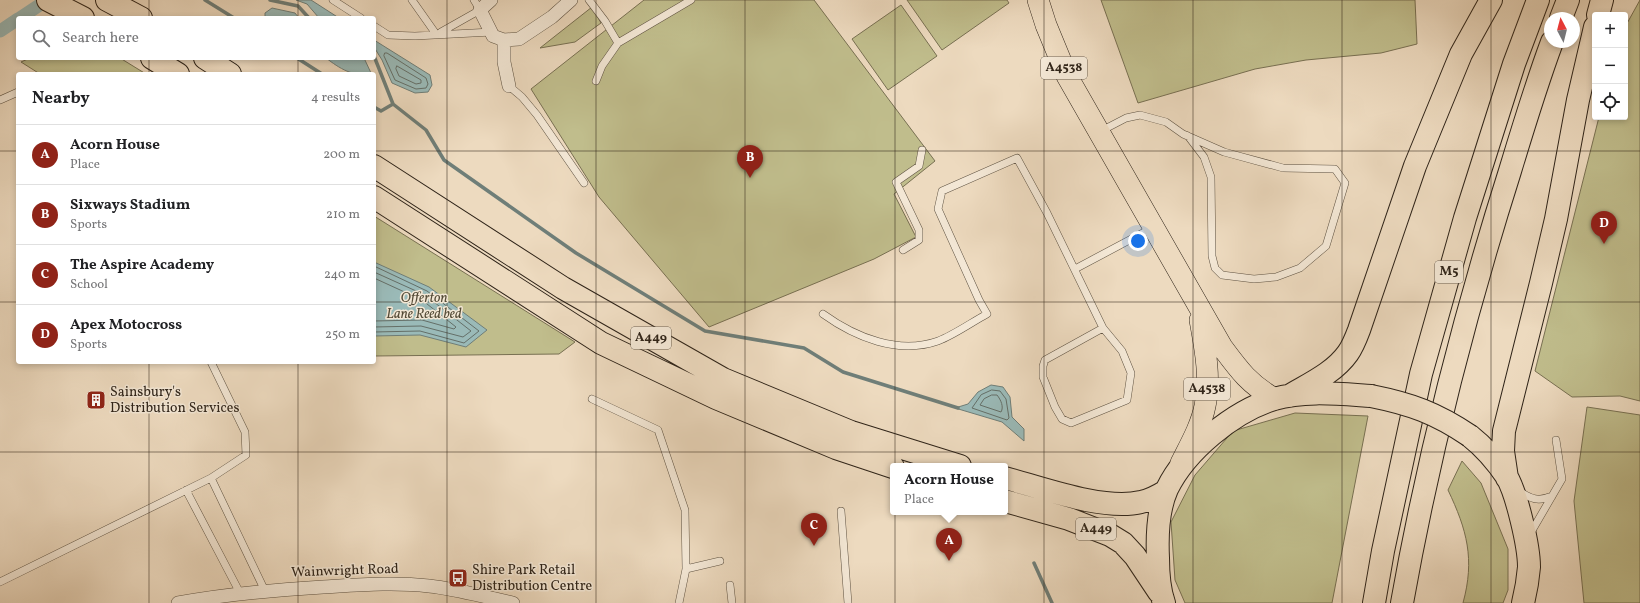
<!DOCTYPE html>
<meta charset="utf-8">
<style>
body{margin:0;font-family:Vollkorn,serif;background:#f2f2f2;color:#202124}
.controls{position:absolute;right:12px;top:12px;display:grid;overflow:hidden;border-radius:4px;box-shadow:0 2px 6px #0003}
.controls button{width:36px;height:36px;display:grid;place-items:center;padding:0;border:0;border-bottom:1px solid #e0e0e0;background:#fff;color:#202124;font:20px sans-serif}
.compass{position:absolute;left:1544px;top:12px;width:36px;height:36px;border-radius:50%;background:#fff;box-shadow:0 2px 6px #0003;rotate:353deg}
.you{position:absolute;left:1138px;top:241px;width:14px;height:14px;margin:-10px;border:3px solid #fff;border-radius:50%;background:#1a73e8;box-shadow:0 0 0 6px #1a73e833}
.badge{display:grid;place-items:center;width:26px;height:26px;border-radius:50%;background:#8f2418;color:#fff;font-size:13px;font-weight:700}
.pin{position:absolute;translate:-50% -33px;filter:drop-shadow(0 1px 2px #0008)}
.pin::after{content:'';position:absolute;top:21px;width:14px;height:12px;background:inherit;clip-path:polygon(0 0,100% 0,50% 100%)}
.popup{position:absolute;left:890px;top:463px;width:118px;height:52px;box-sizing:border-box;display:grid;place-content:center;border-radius:4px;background:#fff;filter:drop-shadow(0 1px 3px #0005);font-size:13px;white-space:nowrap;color:#757577}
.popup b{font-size:15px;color:#202124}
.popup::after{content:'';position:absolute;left:50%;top:100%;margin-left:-8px;border:8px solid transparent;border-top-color:#fff}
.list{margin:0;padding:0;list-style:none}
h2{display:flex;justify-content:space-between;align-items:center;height:52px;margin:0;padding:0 16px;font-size:17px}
h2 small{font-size:13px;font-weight:400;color:#757577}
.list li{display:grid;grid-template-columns:26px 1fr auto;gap:12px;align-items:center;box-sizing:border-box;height:60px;padding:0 16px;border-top:1px solid #e0e0e0}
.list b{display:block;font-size:15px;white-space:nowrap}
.list p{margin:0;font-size:13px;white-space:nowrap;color:#757577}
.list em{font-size:13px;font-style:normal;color:#757577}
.icon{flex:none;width:22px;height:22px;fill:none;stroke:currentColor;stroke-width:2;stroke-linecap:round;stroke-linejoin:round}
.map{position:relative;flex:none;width:1640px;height:603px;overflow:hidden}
.search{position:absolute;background:#fff;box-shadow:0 2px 6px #0003;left:16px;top:16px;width:360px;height:44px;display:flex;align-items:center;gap:10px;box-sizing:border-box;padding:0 14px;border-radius:4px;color:#757577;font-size:15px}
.panel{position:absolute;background:#fff;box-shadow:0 2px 6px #0003;left:16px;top:72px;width:360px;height:292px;border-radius:4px}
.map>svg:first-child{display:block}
.green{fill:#c0bd8c;stroke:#787052}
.water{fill:#9abab8;stroke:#6f7e78}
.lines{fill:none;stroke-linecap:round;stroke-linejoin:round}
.shore{stroke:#646f68;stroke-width:1}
.stream{stroke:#6f7e78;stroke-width:3.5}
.canal{stroke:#9abab8;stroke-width:13}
.lane-casing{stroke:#5e5242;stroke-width:8}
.street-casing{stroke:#5e5242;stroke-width:14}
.primary-casing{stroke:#2f2419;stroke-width:22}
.highway-casing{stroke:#2f2419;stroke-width:24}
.lane{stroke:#f3e7d5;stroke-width:7}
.street{stroke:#f3e7d5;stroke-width:13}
.primary{stroke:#eddabf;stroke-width:21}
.highway{stroke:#eddabf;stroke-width:22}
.highway-bridge-casing{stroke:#2f2419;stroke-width:24;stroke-linecap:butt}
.highway-bridge{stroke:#eddabf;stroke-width:22}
.grid{fill:none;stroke:#2f2419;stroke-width:1;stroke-opacity:0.55}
.labels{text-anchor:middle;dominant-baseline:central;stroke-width:3;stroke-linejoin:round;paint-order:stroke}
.shield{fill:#f3e7d5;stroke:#6a5e51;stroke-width:1}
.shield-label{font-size:13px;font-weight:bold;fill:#2f2419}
.park-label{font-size:14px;font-style:italic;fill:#534a36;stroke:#f3e7d5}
.poi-label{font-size:14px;fill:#2f2419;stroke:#f3e7d5;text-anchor:start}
.street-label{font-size:14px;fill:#2f2419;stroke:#f3e7d5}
</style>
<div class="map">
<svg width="1640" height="603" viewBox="0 0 1640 603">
<rect width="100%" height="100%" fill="#eddabf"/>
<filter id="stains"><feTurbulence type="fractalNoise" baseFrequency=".005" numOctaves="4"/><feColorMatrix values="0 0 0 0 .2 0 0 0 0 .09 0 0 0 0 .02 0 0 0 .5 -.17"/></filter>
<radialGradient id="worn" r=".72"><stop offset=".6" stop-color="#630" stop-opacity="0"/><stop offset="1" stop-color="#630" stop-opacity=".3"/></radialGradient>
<path class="green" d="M644,0H814L935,161L894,194L916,237L874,259L709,327L599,197L531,89Z
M907,0H1007L1009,3L942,50Z
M1101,0H1415L1417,44L1381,53L1306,60L1255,69L1138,103Z
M1640,0V401L1620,396L1572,397L1535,371L1599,117H1625V27Z
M901,5L937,56L888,90L852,39Z
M592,7L601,23L575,42L540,48Z
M30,58H120L146,74H40L21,62Z
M374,216L575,342L559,354L374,356Z
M1587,407L1640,415V603H1584L1574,501Z
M1295,413L1368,416L1332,603H1185L1175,580L1171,522L1195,475L1233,431Z
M1462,461L1481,483L1508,549V590L1503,603H1463C1475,559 1467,530 1448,490Z"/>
<path class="water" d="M296,0H311L339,18H319L307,4Z
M272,8L295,13L299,18H265V13Z
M374,40L430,75L432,85L428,92L415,93L392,83L382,60L374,47Z
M326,58H364L371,73C354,78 339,68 326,58Z
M374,262L429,287L487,330L466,347L420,335L374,336Z
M991,385L1003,387L1010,397L1012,417L1024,429V441L1002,422L955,408L968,404L978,392Z"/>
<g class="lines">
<path class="shore" d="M385,53H387L426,78L428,84L426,88L416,89L395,80L384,56Z
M397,66L421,80V83L416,84L399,76L396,69Z
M374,266L427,291L479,331L464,343L420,331L374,332
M374,272L425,295L471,331L463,337L421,326L374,327
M374,278L422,300L456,327L454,329L422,320L374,321
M992,390L1000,391L1006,399L1009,418L1007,420L972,408L981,395Z
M992,395H997C1001,400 1004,407 1001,412L980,405L984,399Z"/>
<path class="stream" d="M205,0L234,18
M270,0L298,6L309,18
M374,56L393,104L426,130L444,160L576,253L705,331L804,348L843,372L958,408
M297,58L322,74
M374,107L381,111L393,104
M1034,563L1052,603"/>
<path class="canal" d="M20,18L47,0
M0,31L18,19"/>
<g class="lane-casing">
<path id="lane" d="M333,0L361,18
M412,0L436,34
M589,0L605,21L618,43L602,66L596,81
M374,26L388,35L415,36L492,32
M441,32L480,10L474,0
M618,43L691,0
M509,86L522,97L537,115L584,183
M0,100L18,92
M1101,131L1126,118L1140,115L1166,122L1183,134L1224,152L1283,168L1335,169L1345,183L1326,246L1300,268L1276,277L1254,279L1222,275L1215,268L1212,256L1211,177L1204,157L1188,136
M903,250L919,240V230L896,182L919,166L922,150
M1075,269L1152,228
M823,314C855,337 898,355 938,341C954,335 972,322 987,314L979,300L938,209L942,191L1017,158L1047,213L1103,328L1122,351L1131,373L1127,400L1071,423L1062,419L1055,407L1043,377V366L1045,360L1103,328
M592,399L658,430L685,510L686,569L679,603
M211,478L265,591
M186,490L240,593
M1519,491C1531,499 1538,502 1552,496
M841,511L848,603
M1530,534L1562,479L1556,440
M686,569L720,561
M0,582L211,478L246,455L245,432L211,362
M730,585L732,603"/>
</g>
<g class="street-casing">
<path id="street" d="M491,0L480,10L493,36L504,40L519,39L552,17L571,0
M504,40V62L509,86
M178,603C226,594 274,590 323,587C358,585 394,582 429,586C457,589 485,597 513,603"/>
</g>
<g class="primary-casing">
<path id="primary" d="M1038,0L1046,25L1067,76L1222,347C1239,370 1249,384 1275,399
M1181,463C1190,445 1201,426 1205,406C1211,378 1205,348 1200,320"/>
</g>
<g class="highway-casing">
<path id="highway" d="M48,0L83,18
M107,0L141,18
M1598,15L1602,0
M1561,18L1568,0
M152,58L178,74
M205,58L230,74
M374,166L563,288L723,379L851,432L960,466
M374,197L601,343L716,398L836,448L893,467
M1289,396C1309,384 1334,373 1348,353C1353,346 1356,338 1359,330L1415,166L1461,54L1491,0
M1470,436C1484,447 1497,462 1507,477C1517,495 1529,546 1529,567C1528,579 1526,591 1523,603
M1005,478C1042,488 1104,511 1141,502C1151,500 1158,496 1166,491
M1507,478L1503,451L1504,431L1541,283L1556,219L1578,100L1595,27
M1005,501L1069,519L1110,535L1123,543L1135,556L1159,592
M1164,603C1159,589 1158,573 1158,558C1157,537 1158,509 1167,489C1186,450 1233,412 1274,399C1304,390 1340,394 1371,396
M1374,603L1383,551L1421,374L1465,218L1514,64L1538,0
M1402,603C1428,457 1465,313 1510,171C1523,128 1536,85 1552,42"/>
</g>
<use href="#lane" class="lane"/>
<use href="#street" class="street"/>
<use href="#primary" class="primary"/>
<use href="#highway" class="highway"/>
<g class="highway-bridge-casing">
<path id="highway-bridge" d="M1371,396C1411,404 1436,413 1470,436"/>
</g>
<use href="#highway-bridge" class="highway-bridge"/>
</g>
<path class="grid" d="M149,0V18M298,0V18M447,0V603M596,0V603M745,0V603M895,0V603M1044,0V603M1193,0V603M1342,0V603M1491,0V603M149,58V74M298,58V74M0,151H18M374,151H1640M0,302H18M374,302H1640M149,362V603M298,362V603M0,452H1640"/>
<defs>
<g id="building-square" transform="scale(1)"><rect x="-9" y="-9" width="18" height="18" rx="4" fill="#8f2418" stroke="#f3e7d5"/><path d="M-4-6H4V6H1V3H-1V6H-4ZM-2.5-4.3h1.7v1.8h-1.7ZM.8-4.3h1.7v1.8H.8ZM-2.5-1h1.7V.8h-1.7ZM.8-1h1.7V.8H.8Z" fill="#fff"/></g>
<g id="bus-square" transform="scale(1)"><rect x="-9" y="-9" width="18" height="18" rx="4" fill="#8f2418" stroke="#f3e7d5"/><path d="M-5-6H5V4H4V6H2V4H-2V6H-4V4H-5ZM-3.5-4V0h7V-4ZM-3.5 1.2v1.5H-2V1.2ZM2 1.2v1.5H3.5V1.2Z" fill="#fff"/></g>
</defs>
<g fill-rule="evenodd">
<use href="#building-square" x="96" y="400"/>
<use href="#bus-square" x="458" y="578"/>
</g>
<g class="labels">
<g class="shield">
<rect x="1041" y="57" width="46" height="22" rx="3"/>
<rect x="1435" y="261" width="28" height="22" rx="3"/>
<rect x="631" y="327" width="40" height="22" rx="3"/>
<rect x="1184" y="378" width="46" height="22" rx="3"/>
<rect x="1076" y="518" width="40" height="22" rx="3"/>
</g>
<g class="shield-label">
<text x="1064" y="68">A4538</text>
<text x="1449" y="272">M5</text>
<text x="651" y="338">A449</text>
<text x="1207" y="389">A4538</text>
<text x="1096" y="529">A449</text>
</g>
<g class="park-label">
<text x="424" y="298">Offerton<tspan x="424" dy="16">Lane Reed bed</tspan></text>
</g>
<g class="poi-label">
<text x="110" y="392">Sainsbury's<tspan x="110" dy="16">Distribution Services</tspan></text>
<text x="472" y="570">Shire Park Retail<tspan x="472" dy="16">Distribution Centre</tspan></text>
</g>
<g class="street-label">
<text transform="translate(345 571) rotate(-2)">Wainwright Road</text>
</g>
</g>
<rect width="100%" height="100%" filter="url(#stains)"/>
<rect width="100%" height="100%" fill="url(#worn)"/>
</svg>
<div class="controls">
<button>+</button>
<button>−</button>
<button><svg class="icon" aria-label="locate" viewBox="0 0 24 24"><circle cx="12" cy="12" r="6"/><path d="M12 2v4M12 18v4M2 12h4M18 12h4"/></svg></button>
</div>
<svg class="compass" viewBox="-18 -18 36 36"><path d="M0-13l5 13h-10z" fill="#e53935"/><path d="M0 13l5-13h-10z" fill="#757577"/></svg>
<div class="you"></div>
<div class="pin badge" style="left:949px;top:561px">A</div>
<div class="popup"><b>Acorn House</b>Place</div>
<div class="pin badge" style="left:750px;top:178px">B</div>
<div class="pin badge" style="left:814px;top:546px">C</div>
<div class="pin badge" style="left:1604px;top:244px">D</div>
<div class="search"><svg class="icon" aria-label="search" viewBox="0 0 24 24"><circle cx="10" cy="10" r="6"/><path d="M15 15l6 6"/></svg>Search here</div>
<section class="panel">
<h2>Nearby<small>4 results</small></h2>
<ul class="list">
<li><span class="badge">A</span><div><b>Acorn House</b><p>Place</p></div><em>200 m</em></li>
<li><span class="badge">B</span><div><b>Sixways Stadium</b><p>Sports</p></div><em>210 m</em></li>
<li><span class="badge">C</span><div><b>The Aspire Academy</b><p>School</p></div><em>240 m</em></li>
<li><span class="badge">D</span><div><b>Apex Motocross</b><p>Sports</p></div><em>250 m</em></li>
</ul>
</section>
</div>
